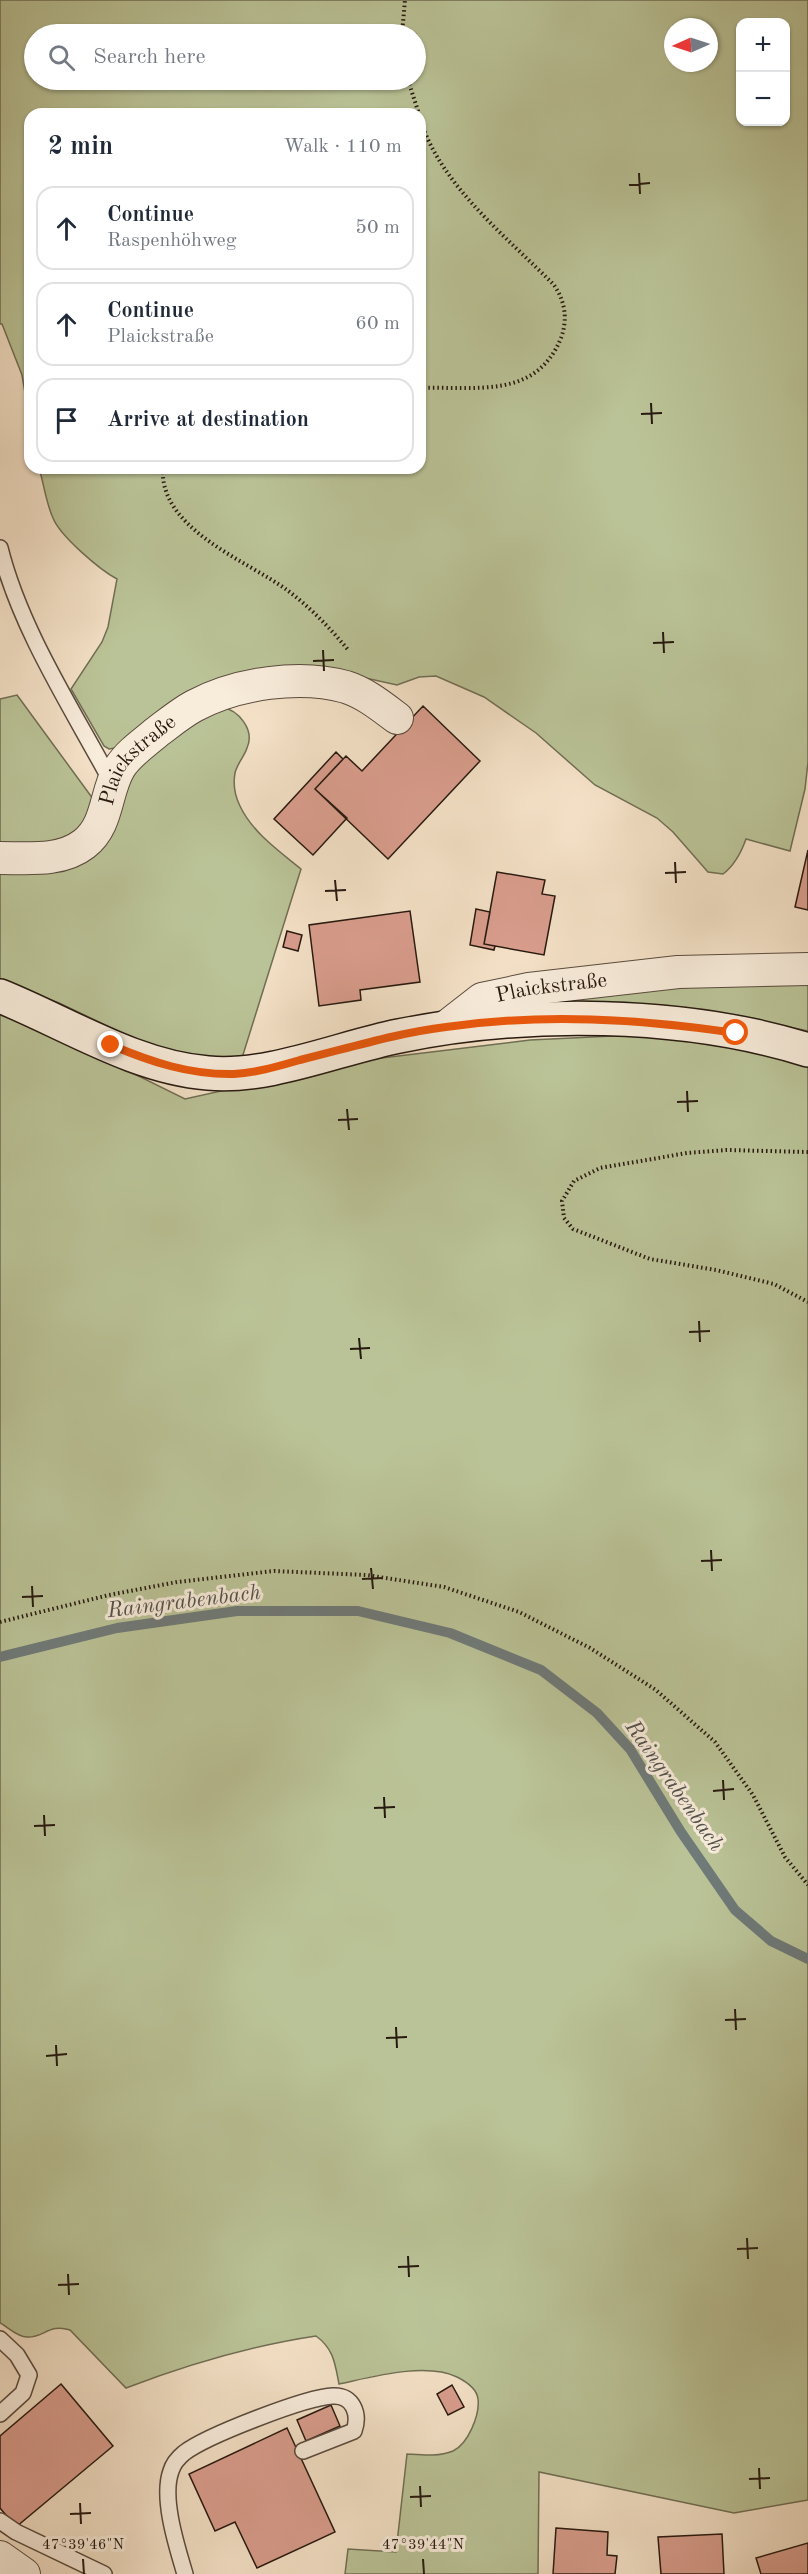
<!DOCTYPE html>
<meta charset="utf-8">
<style>
body{margin:0;font-family:"Old Standard TT",serif;background:#f6f6f7;color:#1f2937}
.controls{position:absolute;right:18px;top:18px;display:grid;overflow:hidden;border-radius:12px;box-shadow:0 2px 4px #0004}
.controls button{width:54px;height:54px;display:grid;place-items:center;padding:0;border:0;border-bottom:2px solid #e0e1e3;background:#fff;color:#1f2937;font:30px sans-serif}
.compass{position:absolute;left:664px;top:18px;width:54px;height:54px;border-radius:50%;background:#fff;box-shadow:0 2px 4px #0004;rotate:267deg}
.stop{position:absolute;width:18px;height:18px;margin:-14px;border:4px solid #ea580c;border-radius:50%;background:#fff}
.stop.end{background:#ea580c;border-color:#fff;box-shadow:0 2px 6px #0008}
.list{margin:0;padding:0;list-style:none}
h2{display:flex;justify-content:space-between;align-items:center;height:78px;margin:0;padding:0 24px;font-size:26px}
h2 small{font-size:20px;font-weight:400;color:#747a83}
.list li{display:grid;grid-template-columns:39px 1fr auto;gap:18px;align-items:center;box-sizing:border-box;height:84px;margin:0 12px 12px;padding:0 12px;border:2px solid #e0e1e3;border-radius:18px}
.list b{display:block;font-size:22px;white-space:nowrap}
.list p{margin:0;font-size:20px;white-space:nowrap;color:#747a83}
.list em{font-size:20px;font-style:normal;color:#747a83}
.icon{flex:none;width:33px;height:33px;fill:none;stroke:currentColor;stroke-width:2;stroke-linecap:round;stroke-linejoin:round}
.map{position:relative;flex:none;width:808px;height:2574px;overflow:hidden}
.search{position:absolute;background:#fff;box-shadow:0 2px 4px #0004;left:24px;top:24px;width:402px;height:66px;display:flex;align-items:center;gap:15px;box-sizing:border-box;padding:0 21px;border-radius:33px;color:#747a83;font-size:22px}
.panel{position:absolute;background:#fff;box-shadow:0 2px 4px #0004;left:24px;top:108px;width:402px;height:366px;border-radius:18px}
.map>svg:first-child{display:block}
.green{fill:#bac397;stroke:#706e54;stroke-width:1.5;fill-rule:evenodd}
.lines{fill:none;stroke-linecap:round;stroke-linejoin:round}
.stream{stroke:#6f7a79;stroke-width:10}
.building{fill:#d99d8d;stroke:#271910;stroke-width:1.5}
.lane-casing{stroke:#5a4b3e;stroke-width:18}
.street-casing{stroke:#5a4b3e;stroke-width:34}
.secondary-casing{stroke:#271910;stroke-width:36}
.path{stroke:#271910;stroke-width:4;stroke-dasharray:1.5 3;stroke-linecap:butt}
.lane{stroke:#f8ecdb;stroke-width:15}
.street{stroke:#f8ecdb;stroke-width:32}
.secondary{stroke:#f8ecdb;stroke-width:33}
.route{stroke:#ea580c;stroke-width:8}
.ticks{fill:none;stroke:#271910;stroke-width:2}
.labels{text-anchor:middle;dominant-baseline:central;stroke-width:6;stroke-linejoin:round;paint-order:stroke}
.street-label{font-size:21px;fill:#271910;stroke:#f8ecdb}
.water-label{font-size:22px;font-style:italic;fill:#51524d;stroke:#f8ecdb}
.ticks-label{font-size:15px;text-anchor:middle;fill:#271910;stroke:#f8ecdb;stroke-width:6;stroke-linejoin:round;paint-order:stroke}
</style>
<div class="map">
<svg width="808" height="2574" viewBox="0 0 808 2574">
<rect width="100%" height="100%" fill="#f4e1c7"/>
<filter id="stains"><feTurbulence type="fractalNoise" baseFrequency=".00333" numOctaves="4"/><feColorMatrix values="0 0 0 0 .2 0 0 0 0 .09 0 0 0 0 .02 0 0 0 .5 -.17"/></filter>
<radialGradient id="worn" r=".72"><stop offset=".6" stop-color="#630" stop-opacity="0"/><stop offset="1" stop-color="#630" stop-opacity=".3"/></radialGradient>
<path class="green" d="M0,0H808V762L805,789L790,851L746,839C741,853 735,865 723,874L708,872L673,832L657,818L595,785L536,733L484,697L436,676L419,677L397,685L343,673L309,669L115,748L109,749L104,746L71,689L102,642L108,627L117,579C100,570 60,536 53,518C46,503 44,484 39,468H420V114H30V422L22,375L2,324H0ZM740,22H786V122H740ZM673,27H709V63H673ZM34,34H416V80H34Z
M17,695L96,803L93,816L67,841L0,848V699Z
M221,707C239,710 255,730 247,748C244,757 237,764 235,773C233,784 235,796 240,806C252,832 279,851 301,869L242,1058L191,1057L139,1041L59,1003L0,981V866L38,867L126,789L138,768L156,748Z
M808,982V1031L744,1017L635,1006L563,1003L566,995L579,992Z
M0,1011L23,1019L185,1099L357,1061L530,1040L634,1035L683,1038L769,1054L808,1066V2500L734,2513L539,2472L538,2574H345L348,2549L396,2552L407,2454C422,2455 439,2457 453,2451C468,2444 480,2415 478,2399C477,2389 465,2381 457,2377C425,2362 372,2377 339,2384C335,2364 334,2349 316,2336C249,2346 189,2364 126,2388L70,2330C49,2323 44,2338 27,2337C17,2337 8,2327 0,2323Z"/>
<g class="lines">
<path class="stream" d="M0,1657L117,1628L237,1611H358L450,1633L541,1670L597,1713L630,1749L681,1832L735,1910L771,1941L808,1959"/>
</g>
<path class="building" d="M423,706L480,761L388,859L315,789L346,756L362,771Z
M336,752L343,759L315,789L347,818L313,855L274,819Z
M808,850V910L795,907Z
M497,872L545,880L542,894L555,896L544,955L484,944Z
M476,909L490,912L484,944L495,946L494,950L470,945Z
M410,911L420,982L360,990L361,1000L319,1006L309,925Z
M287,931L302,935L298,951L283,947Z
M61,2384L113,2446L16,2527L0,2508V2436Z
M452,2385L464,2407L448,2415L437,2394Z
M331,2405L340,2426L306,2441L297,2420Z
M287,2428L335,2532L257,2568L235,2522L215,2531L189,2474Z
M556,2528L608,2532L607,2555L617,2556L615,2574H553Z
M722,2534L724,2574H661L658,2537Z
M808,2543V2574H761L756,2558Z"/>
<g class="lines">
<g class="lane-casing">
<path id="lane" d="M0,548C20,629 73,710 112,783
M0,2339L17,2355L29,2375L23,2393L0,2414
M0,2521L16,2532L104,2574
M185,2574C177,2547 161,2498 171,2471C173,2464 178,2458 184,2453C206,2436 306,2397 333,2396C353,2395 360,2414 354,2431L303,2451"/>
</g>
<g class="street-casing">
<g id="street">
<path id="s1" d="M0,858C28,858 61,862 84,844C109,825 105,791 120,767C129,753 144,743 157,732C169,723 181,713 194,706C237,683 300,674 346,687C365,693 381,706 397,718"/>
<path id="s2" d="M446,1027L482,999L529,989L678,972L808,969"/>
<path d="M0,2557L24,2574"/>
</g>
</g>
<g class="secondary-casing">
<path id="secondary" d="M0,996C67,1023 134,1067 208,1073C268,1079 339,1048 399,1036C526,1010 683,1011 808,1050"/>
</g>
<path class="path" d="M402,34L405,0
M408,80L419,114
M420,119C441,186 507,237 554,285C565,301 568,319 561,338C536,400 475,386 420,388
M163,468C159,529 246,560 287,590C310,607 331,629 349,651
M808,1152L727,1150L687,1153L600,1168L574,1181L562,1201L564,1218L573,1229L650,1259L716,1270L774,1284L808,1302
M0,1622L109,1595L177,1582L274,1571L366,1575L444,1587L519,1612L590,1648L656,1690L715,1742L753,1795L785,1857L808,1885"/>
<use href="#lane" class="lane"/>
<use href="#street" class="street"/>
<use href="#secondary" class="secondary"/>
</g>
<g class="lines">
<path class="route" d="M111,1045C151,1062 190,1075 234,1074C256,1073 279,1066 300,1060C349,1048 397,1033 446,1027C543,1013 640,1019 736,1033"/>
</g>
<path class="ticks" d="M639,173L640,194M629,185L650,183M651,403L652,424M641,414L662,413M663,632L664,653M653,643L674,642M323,650L324,671M313,661L334,660M675,862L676,883M665,873L686,872M335,880L337,901M325,891L346,890M687,1091L688,1112M677,1102L698,1101M347,1109L349,1130M338,1120L358,1119M699,1321L700,1342M689,1332L710,1331M359,1338L361,1359M350,1349L370,1348M711,1550L712,1571M701,1561L722,1560M371,1568L373,1589M362,1579L383,1578M32,1586L33,1607M22,1597L43,1596M723,1780L724,1800M713,1791L734,1789M384,1797L385,1818M374,1808L395,1807M44,1815L45,1836M34,1826L55,1825M735,2009L736,2030M725,2020L746,2019M396,2027L397,2048M386,2038L407,2037M56,2045L57,2066M46,2056L67,2054M747,2238L748,2259M737,2249L758,2248M408,2256L409,2277M398,2267L419,2266M68,2274L69,2295M58,2285L79,2284M759,2468L760,2489M749,2479L770,2478M420,2486L421,2507M410,2497L431,2496M80,2503L81,2524M70,2514L91,2513M83,2559L84,2574M423,2559L424,2574"/>
<g class="labels">
<g class="street-label">
<text stroke="none"><textPath href="#s1" startOffset="189">Plaickstraße</textPath></text>
<text stroke="none"><textPath href="#s2" startOffset="116">Plaickstraße</textPath></text>
</g>
<g class="water-label">
<text transform="translate(184 1602) rotate(-7)">Raingrabenbach</text>
<text transform="translate(674 1786) rotate(55)">Raingrabenbach</text>
</g>
</g>
<g class="ticks-label">
<text x="83" y="2549">47°39'46"N</text>
<text x="423" y="2549">47°39'44"N</text>
</g>
<rect width="100%" height="100%" filter="url(#stains)"/>
<rect width="100%" height="100%" fill="url(#worn)"/>
</svg>
<div class="controls">
<button>+</button>
<button>−</button>
</div>
<svg class="compass" viewBox="-18 -18 36 36"><path d="M0-13l5 13h-10z" fill="#e53935"/><path d="M0 13l5-13h-10z" fill="#747a83"/></svg>
<div class="stop" style="left:736px;top:1033px"></div>
<div class="stop end" style="left:111px;top:1045px"></div>
<div class="search"><svg class="icon" aria-label="search" viewBox="0 0 24 24"><circle cx="10" cy="10" r="6"/><path d="M15 15l6 6"/></svg>Search here</div>
<section class="panel">
<h2>2 min<small>Walk · 110 m</small></h2>
<ul class="list">
<li><svg class="icon" aria-label="ahead" viewBox="0 0 24 24"><path d="M12 20V5M6 11l6-6 6 6"/></svg><div><b>Continue</b><p>Raspenhöhweg</p></div><em>50 m</em></li>
<li><svg class="icon" aria-label="ahead" viewBox="0 0 24 24"><path d="M12 20V5M6 11l6-6 6 6"/></svg><div><b>Continue</b><p>Plaickstraße</p></div><em>60 m</em></li>
<li><svg class="icon" aria-label="arrive" viewBox="0 0 24 24"><path d="M6 21V4h12l-3 4 3 4H6"/></svg><div><b>Arrive at destination</b></div></li>
</ul>
</section>
</div>
